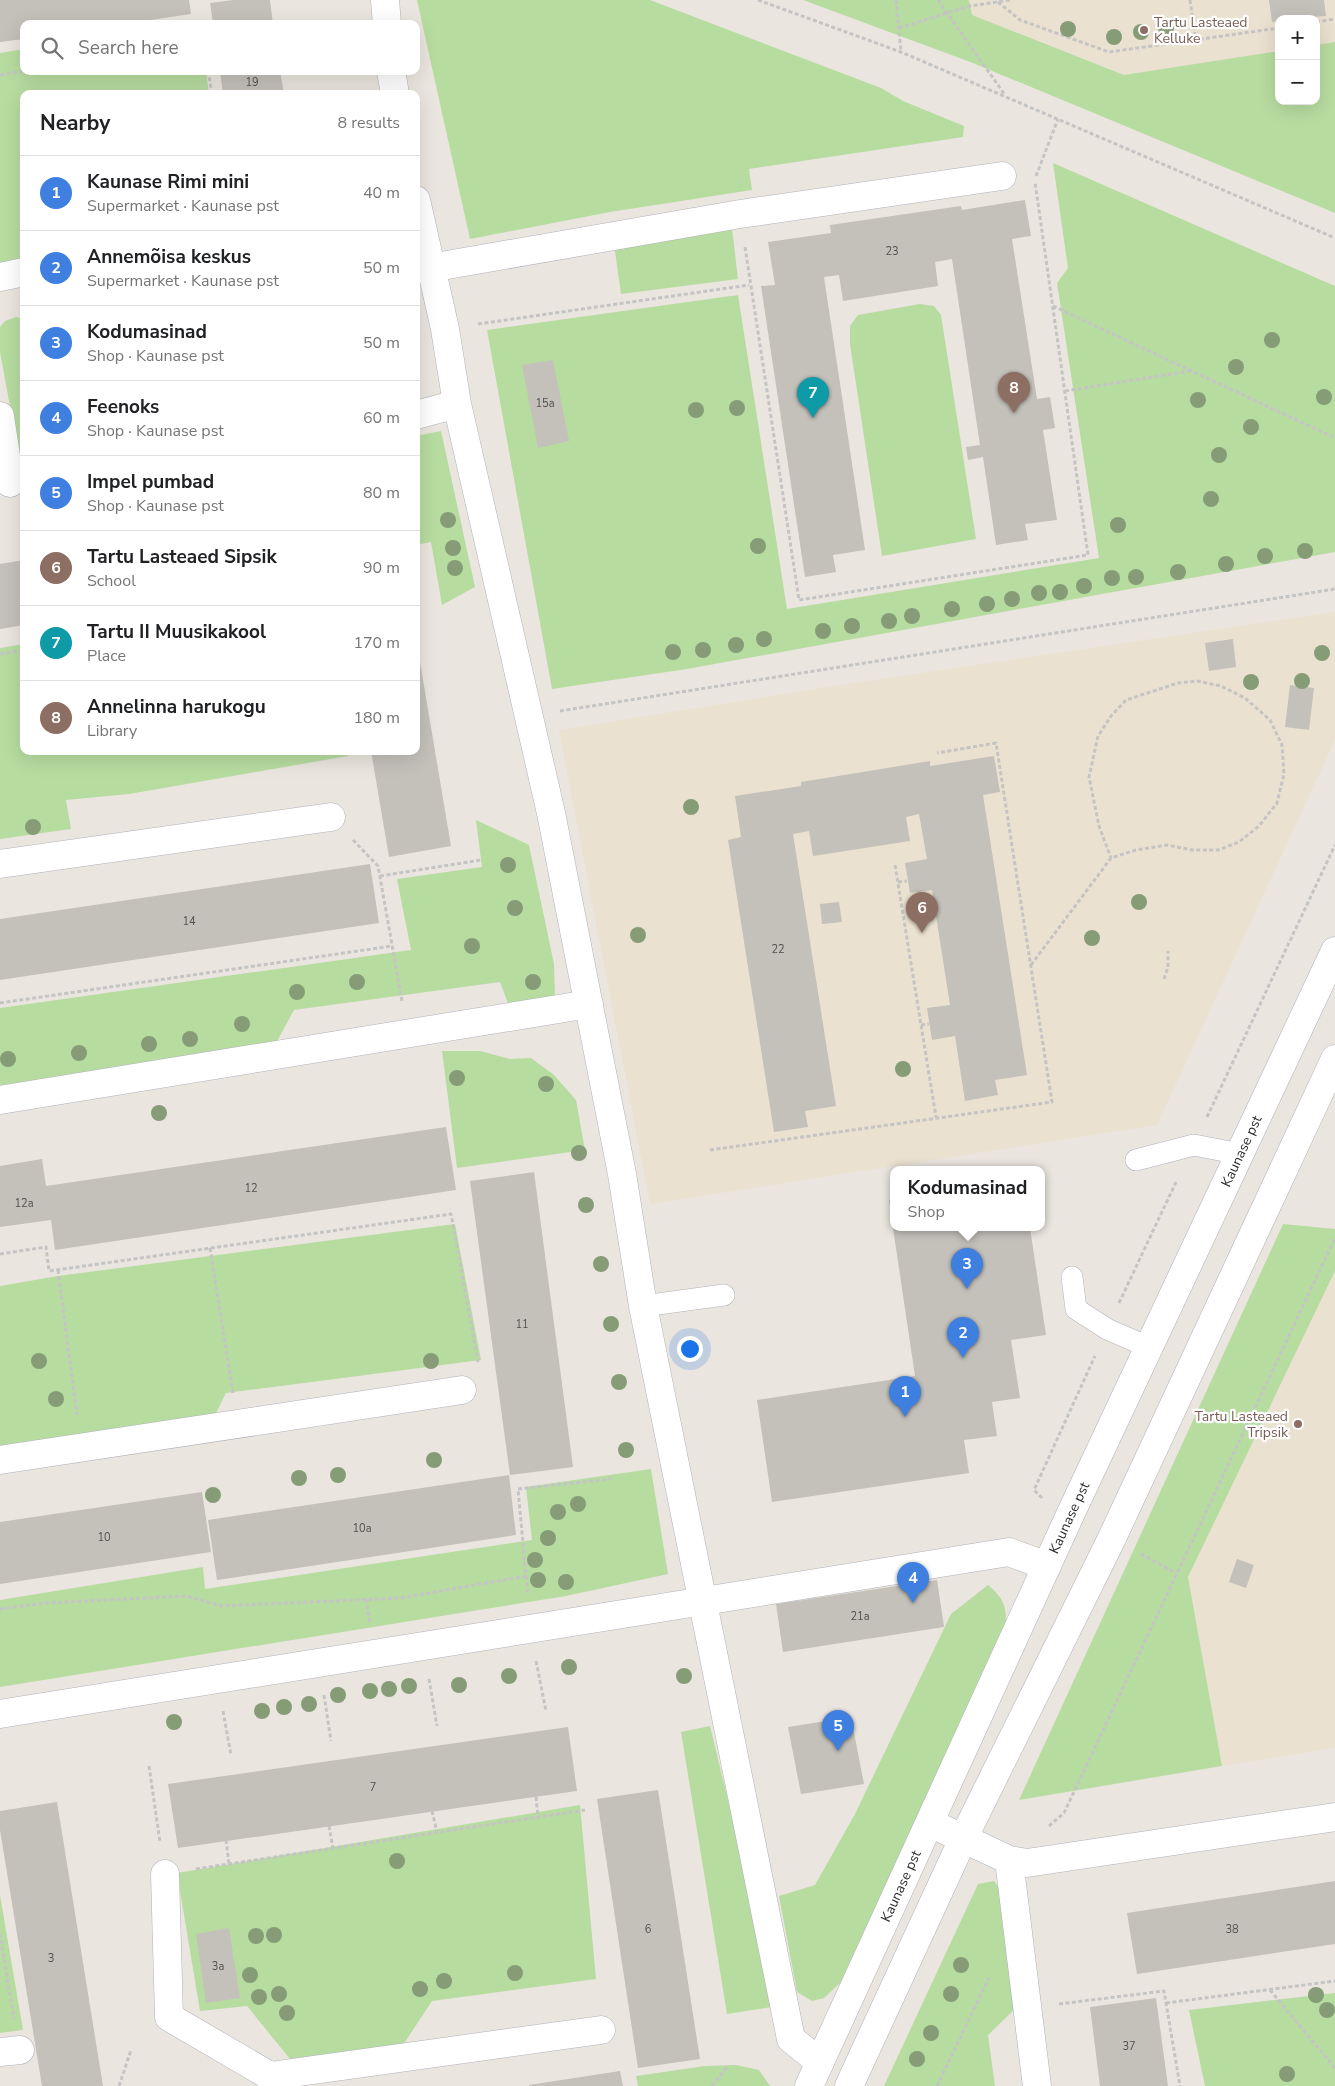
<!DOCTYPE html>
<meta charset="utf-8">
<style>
body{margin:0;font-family:"Nunito Sans",sans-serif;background:#f2f2f2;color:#202124}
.controls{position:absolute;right:15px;top:15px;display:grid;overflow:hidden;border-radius:10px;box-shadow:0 5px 20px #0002}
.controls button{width:45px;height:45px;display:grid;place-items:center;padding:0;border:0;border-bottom:1px solid #e0e0e0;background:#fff;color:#202124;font:25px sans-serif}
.you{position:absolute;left:689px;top:1348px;width:18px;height:18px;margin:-12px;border:4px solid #fff;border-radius:50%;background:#1a73e8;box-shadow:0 0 0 8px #1a73e833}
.badge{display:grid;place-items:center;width:32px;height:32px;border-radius:50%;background:#d93025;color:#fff;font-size:16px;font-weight:700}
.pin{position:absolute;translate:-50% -41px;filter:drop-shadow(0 1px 2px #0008)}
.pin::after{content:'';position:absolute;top:26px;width:18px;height:15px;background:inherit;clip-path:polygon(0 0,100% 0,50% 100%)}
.popup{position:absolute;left:890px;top:1166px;width:155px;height:65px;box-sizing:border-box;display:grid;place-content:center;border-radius:10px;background:#fff;filter:drop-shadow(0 1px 4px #0005);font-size:16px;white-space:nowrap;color:#757577}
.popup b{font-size:19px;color:#202124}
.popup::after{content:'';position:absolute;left:50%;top:100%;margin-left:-10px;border:10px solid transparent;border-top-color:#fff}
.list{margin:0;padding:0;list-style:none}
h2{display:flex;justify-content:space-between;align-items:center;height:65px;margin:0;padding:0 20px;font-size:21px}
h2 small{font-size:16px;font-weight:400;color:#757577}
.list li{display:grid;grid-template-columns:32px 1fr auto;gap:15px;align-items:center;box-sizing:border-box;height:75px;padding:0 20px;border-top:1px solid #e0e0e0}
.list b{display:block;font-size:19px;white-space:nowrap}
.list p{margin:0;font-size:16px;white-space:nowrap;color:#757577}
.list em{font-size:16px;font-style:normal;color:#757577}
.icon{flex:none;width:28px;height:28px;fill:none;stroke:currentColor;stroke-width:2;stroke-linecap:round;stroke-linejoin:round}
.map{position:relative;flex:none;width:1335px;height:2086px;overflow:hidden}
.search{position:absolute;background:#fff;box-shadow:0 5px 20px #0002;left:20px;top:20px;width:400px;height:55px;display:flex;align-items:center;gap:12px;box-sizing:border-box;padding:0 18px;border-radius:10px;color:#757577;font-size:19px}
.panel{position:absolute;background:#fff;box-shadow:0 5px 20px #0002;left:20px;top:90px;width:400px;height:665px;border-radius:10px}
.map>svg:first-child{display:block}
.education{fill:#ebe1d0}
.green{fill:#b7dca0}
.building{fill:#c4c0ba}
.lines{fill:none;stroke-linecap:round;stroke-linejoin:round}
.service-casing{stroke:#afb1ba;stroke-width:22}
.minor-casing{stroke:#afb1ba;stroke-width:29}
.tertiary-casing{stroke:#afb1ba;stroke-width:29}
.path{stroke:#c4c4c4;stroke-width:3;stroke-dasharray:4 2.5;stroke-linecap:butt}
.service{stroke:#fff;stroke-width:21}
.minor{stroke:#fff;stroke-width:28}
.tertiary{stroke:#fff;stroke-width:28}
.tree{fill:#859c77}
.education-dot{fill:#8d6e63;stroke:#fff;stroke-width:2}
.labels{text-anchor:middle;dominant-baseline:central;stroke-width:4.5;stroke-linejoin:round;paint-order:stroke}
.number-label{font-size:11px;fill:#51504f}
.education-label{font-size:14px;fill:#785e54;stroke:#fff;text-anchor:start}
.street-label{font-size:14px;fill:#2b2b2b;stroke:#fff}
</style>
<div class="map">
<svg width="1335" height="2086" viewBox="0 0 1335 2086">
<rect width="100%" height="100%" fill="#ebe5df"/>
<path class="education" d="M969,0H1335V42L1316,45V19H1279V51L1125,75L971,15Z
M1335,612V740L1157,1125L650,1204L559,730L834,686Z
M1335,1271V1748L1222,1766L1188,1577Z"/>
<path class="green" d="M417,0H650L881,88L903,101L964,126L963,137L749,169L752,190L610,212L470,239Z
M803,0H969L972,15L1124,75L1279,51V101H1316V45L1335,42V213L973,63Z
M24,49V71H206L209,94H24V266L0,270V53Z
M1053,163L1335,286V552L687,669L552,689L487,330L738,295L787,609L1099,558L1057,283L1068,268Z
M732,228L738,279L621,294L614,244Z
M920,304L934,306L941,315L976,539L882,556L850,344V326L858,315Z
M16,317L24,319V455H19L0,352V327L5,321Z
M441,431L475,587L442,605L431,542L416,545V436Z
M24,644V751H348V756L129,794L66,800L71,829L0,839V648Z
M476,820L529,845L554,964L555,995L514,1019L500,982L294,1010L276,1043L0,1087V1008L411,950L397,879L482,867Z
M442,1051H480L510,1059L531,1058L554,1075L576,1100L585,1150L457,1168Z
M455,1224L481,1360L226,1393L204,1437L0,1468V1286L58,1276Z
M1283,1224L1335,1229V1271L1188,1577L1222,1766L1019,1800Z
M651,1469L668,1574L566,1596L0,1687V1600L203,1567L205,1589L532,1540L526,1487Z
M988,1585C1009,1602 1006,1613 1006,1639L840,1983L824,1998L812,2001L797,1992L779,1896L815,1885L855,1814L951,1614Z
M710,1726L778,2006L727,2014L681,1732Z
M580,1805L596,1979L432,2001L403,2045L290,2059L247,2006L200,2011L177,1873Z
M994,1881L1004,1895L1020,2004L988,2035L995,2086H884L978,1884Z
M0,1895L23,2030L0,2033Z
M1335,1993V2086H1205L1189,2010Z
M736,2065L759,2070L770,2086H638L636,2076L705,2066Z"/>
<path class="building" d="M0,0H189L191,14L124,24H24V39L0,42Z
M233,0H270L273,24H213L210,3Z
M1269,0H1324L1326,16L1279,19V21L1272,22Z
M220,71H280L284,94H223Z
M1025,200L1031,236L1012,239L1037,399L1050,397L1055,428L1043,430L1057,520L1025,524L1028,540L996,545L983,457L968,460L966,447L980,445L952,259L935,262L938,286L843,301L839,275L824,277L865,550L833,555L836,572L805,577L761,286L775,285L768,242L831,233L830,225L961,206L962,210Z
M553,360L569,441L538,448L522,365Z
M24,560V625L0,629V564Z
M416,638L451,846L389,857L371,751H416Z
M1233,639L1236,667L1209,671L1205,643Z
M1290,685L1314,688L1309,730L1285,727Z
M994,756L1000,792L983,795L1027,1075L995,1080L998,1095L965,1101L955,1036L932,1040L927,1008L950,1005L932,890L910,893L905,863L927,859L919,814L906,817L910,841L813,856L809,831L793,834L836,1106L805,1111L808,1127L774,1132L728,840L741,837L735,796L801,786V782L930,761V766Z
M370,864L379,923L0,980V919Z
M839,902L842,922L822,924L820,904Z
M446,1127L456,1190L55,1250L51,1220L0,1227V1166L42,1159L46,1186Z
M534,1172L573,1467L510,1475L470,1181Z
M889,1200H893V1223H892Z
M893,1228H1030L1046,1335L1011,1340L1020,1398L992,1402L997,1436L964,1440L969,1473L772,1502L757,1400L915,1376Z
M509,1475L516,1535L217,1580L208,1520Z
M202,1492L211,1552L0,1584V1522Z
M1237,1559L1254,1565L1246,1588L1229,1582Z
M937,1580L944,1627L783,1652L776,1604Z
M851,1717L864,1784L801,1794L788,1727Z
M568,1727L577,1791L178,1848L168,1784Z
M658,1790L700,2059L638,2068L597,1799Z
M57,1802L103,2086H42L0,1830V1811Z
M1335,1881V1944L1137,1974L1127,1913Z
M229,1928L240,1998L206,2003L196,1934Z
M1156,1998L1168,2086H1100L1090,2007Z
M620,2071L623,2086H529V2085Z"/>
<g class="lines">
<g class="service-casing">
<path id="service" d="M1136,1160L1194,1145L1240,1154
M1072,1277L1076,1309L1107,1329L1148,1347
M643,1306L724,1295"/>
</g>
<g class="minor-casing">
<path id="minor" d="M385,0L387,24
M391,71L395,94
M416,200L445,329L457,404L551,813L622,1174L643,1306L791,2039L820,2062
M430,268L740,214L1002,176
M0,277L24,272
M416,415L457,404
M0,416L10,483
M0,864L331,817
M0,1100L589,1004
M0,1460L462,1390
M0,1714L1009,1552L1047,1566
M930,1823L1009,1860L1027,1863L1335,1817
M1009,1860L1037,2086
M165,1874L169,2017L270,2076L272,2086
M0,2052L20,2050
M270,2076L601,2030"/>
</g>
<g class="tertiary-casing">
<g id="tertiary">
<path id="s1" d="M809,2086L1070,1515L1335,951"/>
<path d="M849,2086L963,1839L1112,1538L1335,1059"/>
</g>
</g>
<path class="path" d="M758,0L901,52L1335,238
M896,0L901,52
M938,0L1005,95
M1190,0L1196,40
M998,2L1020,20L1109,52L1279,28
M1316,22L1335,19
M899,28L970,6L1010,0
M208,71L212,94
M0,75L24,71
M1036,176L1058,119
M745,247L799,600L1088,555L1035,182
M1053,306L1335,438
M478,324L749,285
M1065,391L1190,371
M0,654L24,650
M560,711L1335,589
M353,840L378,866L402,1001
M895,865L936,1117
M380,876L481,860
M898,882L907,881
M1031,965L1111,858L1136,850L1167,845L1192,850H1218L1239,842L1259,826L1277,803L1284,774L1282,745L1270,720L1245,698L1221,686L1197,681L1178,683L1126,700L1111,716L1098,736L1089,777L1099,826L1111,858
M1164,979L1168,967V951
M0,1003L392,946
M921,1025L929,1024
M1207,1117L1335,845
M710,1150L1052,1102L996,743L937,753
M210,1248L233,1393
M0,1254L46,1247L49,1271L451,1214L478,1362
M58,1270L77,1415
M1119,1303L1177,1180
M1042,1498L1034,1490L1095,1356
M1141,1554L1176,1573
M526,1576L528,1595
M366,1599L370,1623
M0,1609L46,1603L187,1596L221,1606L401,1598L526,1576L518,1489L611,1479
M536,1661L546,1711
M429,1679L437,1726
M324,1695L331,1741
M223,1711L231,1755
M149,1766L160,1842
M536,1797L538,1817
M432,1811L437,1832
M329,1826L333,1849
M1049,1826L1064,1813L1335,1238
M226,1840L229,1864
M196,1869L585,1810
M0,1934L14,2019
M1270,1990L1335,2068
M1166,2003L1335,1981
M1059,2004L1164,1991L1180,2086
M119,2086L131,2050
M712,2086L728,2066
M937,2086L989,1978"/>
<use href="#service" class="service"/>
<use href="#minor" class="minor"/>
<use href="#tertiary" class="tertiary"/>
</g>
<g class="tree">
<circle cx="1166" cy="28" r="8"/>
<circle cx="1068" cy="29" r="8"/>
<circle cx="1141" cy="32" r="8"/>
<circle cx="1114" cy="37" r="8"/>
<circle cx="1272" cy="340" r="8"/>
<circle cx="1236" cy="367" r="8"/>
<circle cx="1324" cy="397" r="8"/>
<circle cx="1198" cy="400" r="8"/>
<circle cx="737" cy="408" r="8"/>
<circle cx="696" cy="410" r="8"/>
<circle cx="1251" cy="427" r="8"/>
<circle cx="1219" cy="455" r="8"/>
<circle cx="1211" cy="499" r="8"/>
<circle cx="448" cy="520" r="8"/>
<circle cx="1118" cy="525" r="8"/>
<circle cx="758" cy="546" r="8"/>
<circle cx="453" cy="548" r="8"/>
<circle cx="1305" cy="551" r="8"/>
<circle cx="1265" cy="556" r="8"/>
<circle cx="1226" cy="564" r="8"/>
<circle cx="455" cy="568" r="8"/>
<circle cx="1178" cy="572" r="8"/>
<circle cx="1136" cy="577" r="8"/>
<circle cx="1112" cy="578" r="8"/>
<circle cx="1084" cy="586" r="8"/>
<circle cx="1060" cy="592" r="8"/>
<circle cx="1039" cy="593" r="8"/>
<circle cx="1012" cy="599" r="8"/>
<circle cx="987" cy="604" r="8"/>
<circle cx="952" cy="609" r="8"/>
<circle cx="912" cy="616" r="8"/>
<circle cx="889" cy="621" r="8"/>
<circle cx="852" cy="626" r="8"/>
<circle cx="823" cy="631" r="8"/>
<circle cx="764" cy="639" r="8"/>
<circle cx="736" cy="645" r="8"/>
<circle cx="703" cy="650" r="8"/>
<circle cx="673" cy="652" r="8"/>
<circle cx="1322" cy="653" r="8"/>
<circle cx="1302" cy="681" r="8"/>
<circle cx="1251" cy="682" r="8"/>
<circle cx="691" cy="807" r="8"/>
<circle cx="33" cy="827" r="8"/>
<circle cx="508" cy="865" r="8"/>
<circle cx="1139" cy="902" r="8"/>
<circle cx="515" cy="908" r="8"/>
<circle cx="638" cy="935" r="8"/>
<circle cx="1092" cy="938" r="8"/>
<circle cx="472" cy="946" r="8"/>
<circle cx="357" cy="982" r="8"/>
<circle cx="533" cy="982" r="8"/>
<circle cx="297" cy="992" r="8"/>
<circle cx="242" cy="1024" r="8"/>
<circle cx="190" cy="1039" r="8"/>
<circle cx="149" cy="1044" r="8"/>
<circle cx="79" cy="1053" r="8"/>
<circle cx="8" cy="1059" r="8"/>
<circle cx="903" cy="1069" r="8"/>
<circle cx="457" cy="1078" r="8"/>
<circle cx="546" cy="1084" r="8"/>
<circle cx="159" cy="1113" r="8"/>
<circle cx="579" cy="1153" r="8"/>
<circle cx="586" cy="1205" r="8"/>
<circle cx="601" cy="1264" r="8"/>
<circle cx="611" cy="1324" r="8"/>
<circle cx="39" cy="1361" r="8"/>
<circle cx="431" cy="1361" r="8"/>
<circle cx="619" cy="1382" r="8"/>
<circle cx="56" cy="1399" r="8"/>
<circle cx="626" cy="1450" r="8"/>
<circle cx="434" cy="1460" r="8"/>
<circle cx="338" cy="1475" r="8"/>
<circle cx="299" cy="1478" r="8"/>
<circle cx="213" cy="1495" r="8"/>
<circle cx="578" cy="1504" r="8"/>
<circle cx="558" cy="1512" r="8"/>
<circle cx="548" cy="1538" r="8"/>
<circle cx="535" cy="1560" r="8"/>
<circle cx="538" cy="1580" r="8"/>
<circle cx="566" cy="1582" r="8"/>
<circle cx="569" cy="1667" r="8"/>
<circle cx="509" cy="1676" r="8"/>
<circle cx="684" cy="1676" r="8"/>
<circle cx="459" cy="1685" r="8"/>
<circle cx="409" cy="1686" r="8"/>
<circle cx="389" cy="1689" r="8"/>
<circle cx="370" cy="1691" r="8"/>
<circle cx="338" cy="1695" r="8"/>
<circle cx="309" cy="1704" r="8"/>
<circle cx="284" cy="1707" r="8"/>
<circle cx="262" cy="1711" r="8"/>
<circle cx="174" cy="1722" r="8"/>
<circle cx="397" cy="1861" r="8"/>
<circle cx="274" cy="1935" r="8"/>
<circle cx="256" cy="1936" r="8"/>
<circle cx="961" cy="1965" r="8"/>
<circle cx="515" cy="1973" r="8"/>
<circle cx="250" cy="1975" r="8"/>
<circle cx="444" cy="1981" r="8"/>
<circle cx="420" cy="1989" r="8"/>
<circle cx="279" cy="1994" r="8"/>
<circle cx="951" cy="1994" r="8"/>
<circle cx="1316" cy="1995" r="8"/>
<circle cx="259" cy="1997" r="8"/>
<circle cx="1327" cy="2010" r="8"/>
<circle cx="287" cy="2013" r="8"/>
<circle cx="931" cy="2033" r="8"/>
<circle cx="917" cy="2059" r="8"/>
<circle cx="1287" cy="2074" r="8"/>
</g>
<g class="education-dot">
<circle cx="1144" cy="30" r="5"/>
<circle cx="1298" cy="1424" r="5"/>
</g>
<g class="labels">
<g class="number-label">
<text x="252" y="82">19</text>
<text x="892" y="251">23</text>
<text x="545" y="403">15a</text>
<text x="189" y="921">14</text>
<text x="778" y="949">22</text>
<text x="251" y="1188">12</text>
<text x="24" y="1203">12a</text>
<text x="522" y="1324">11</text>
<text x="362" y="1528">10a</text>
<text x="104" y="1537">10</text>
<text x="860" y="1616">21a</text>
<text x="373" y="1787">7</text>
<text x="648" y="1929">6</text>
<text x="1232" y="1929">38</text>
<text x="51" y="1958">3</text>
<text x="218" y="1966">3a</text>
<text x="1129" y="2046">37</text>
</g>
<g class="education-label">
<text x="1154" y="22">Tartu Lasteaed<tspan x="1154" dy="16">Kelluke</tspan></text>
<text x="1288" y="1416" text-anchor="end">Tartu Lasteaed<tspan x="1288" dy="16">Tripsik</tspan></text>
</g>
<g class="street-label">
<text stroke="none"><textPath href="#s1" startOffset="1030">Kaunase pst</textPath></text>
<text stroke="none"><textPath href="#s1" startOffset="625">Kaunase pst</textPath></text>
<text stroke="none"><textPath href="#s1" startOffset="220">Kaunase pst</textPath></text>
</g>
</g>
</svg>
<div class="controls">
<button>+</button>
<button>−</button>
</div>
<div class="you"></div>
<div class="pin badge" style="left:905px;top:1417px;background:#3f7fe0">1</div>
<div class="pin badge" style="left:963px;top:1358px;background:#3f7fe0">2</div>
<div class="pin badge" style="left:967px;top:1289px;background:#3f7fe0">3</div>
<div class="popup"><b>Kodumasinad</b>Shop</div>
<div class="pin badge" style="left:913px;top:1603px;background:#3f7fe0">4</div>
<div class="pin badge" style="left:838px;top:1751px;background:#3f7fe0">5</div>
<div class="pin badge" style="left:922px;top:933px;background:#8d6e63">6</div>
<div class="pin badge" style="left:813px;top:418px;background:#0f9aa8">7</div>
<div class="pin badge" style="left:1014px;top:413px;background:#8d6e63">8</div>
<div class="search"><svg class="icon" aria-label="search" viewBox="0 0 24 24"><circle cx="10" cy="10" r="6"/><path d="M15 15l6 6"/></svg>Search here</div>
<section class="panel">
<h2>Nearby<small>8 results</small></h2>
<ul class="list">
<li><span class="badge" style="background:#3f7fe0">1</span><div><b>Kaunase Rimi mini</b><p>Supermarket · Kaunase pst</p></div><em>40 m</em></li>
<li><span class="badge" style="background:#3f7fe0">2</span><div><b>Annemõisa keskus</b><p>Supermarket · Kaunase pst</p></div><em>50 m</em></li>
<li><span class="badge" style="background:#3f7fe0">3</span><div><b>Kodumasinad</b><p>Shop · Kaunase pst</p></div><em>50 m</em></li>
<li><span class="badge" style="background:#3f7fe0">4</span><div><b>Feenoks</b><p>Shop · Kaunase pst</p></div><em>60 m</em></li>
<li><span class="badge" style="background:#3f7fe0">5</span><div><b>Impel pumbad</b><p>Shop · Kaunase pst</p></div><em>80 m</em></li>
<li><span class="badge" style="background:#8d6e63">6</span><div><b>Tartu Lasteaed Sipsik</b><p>School</p></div><em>90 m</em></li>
<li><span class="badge" style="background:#0f9aa8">7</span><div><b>Tartu II Muusikakool</b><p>Place</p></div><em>170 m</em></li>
<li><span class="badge" style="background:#8d6e63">8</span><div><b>Annelinna harukogu</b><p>Library</p></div><em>180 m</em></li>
</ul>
</section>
</div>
